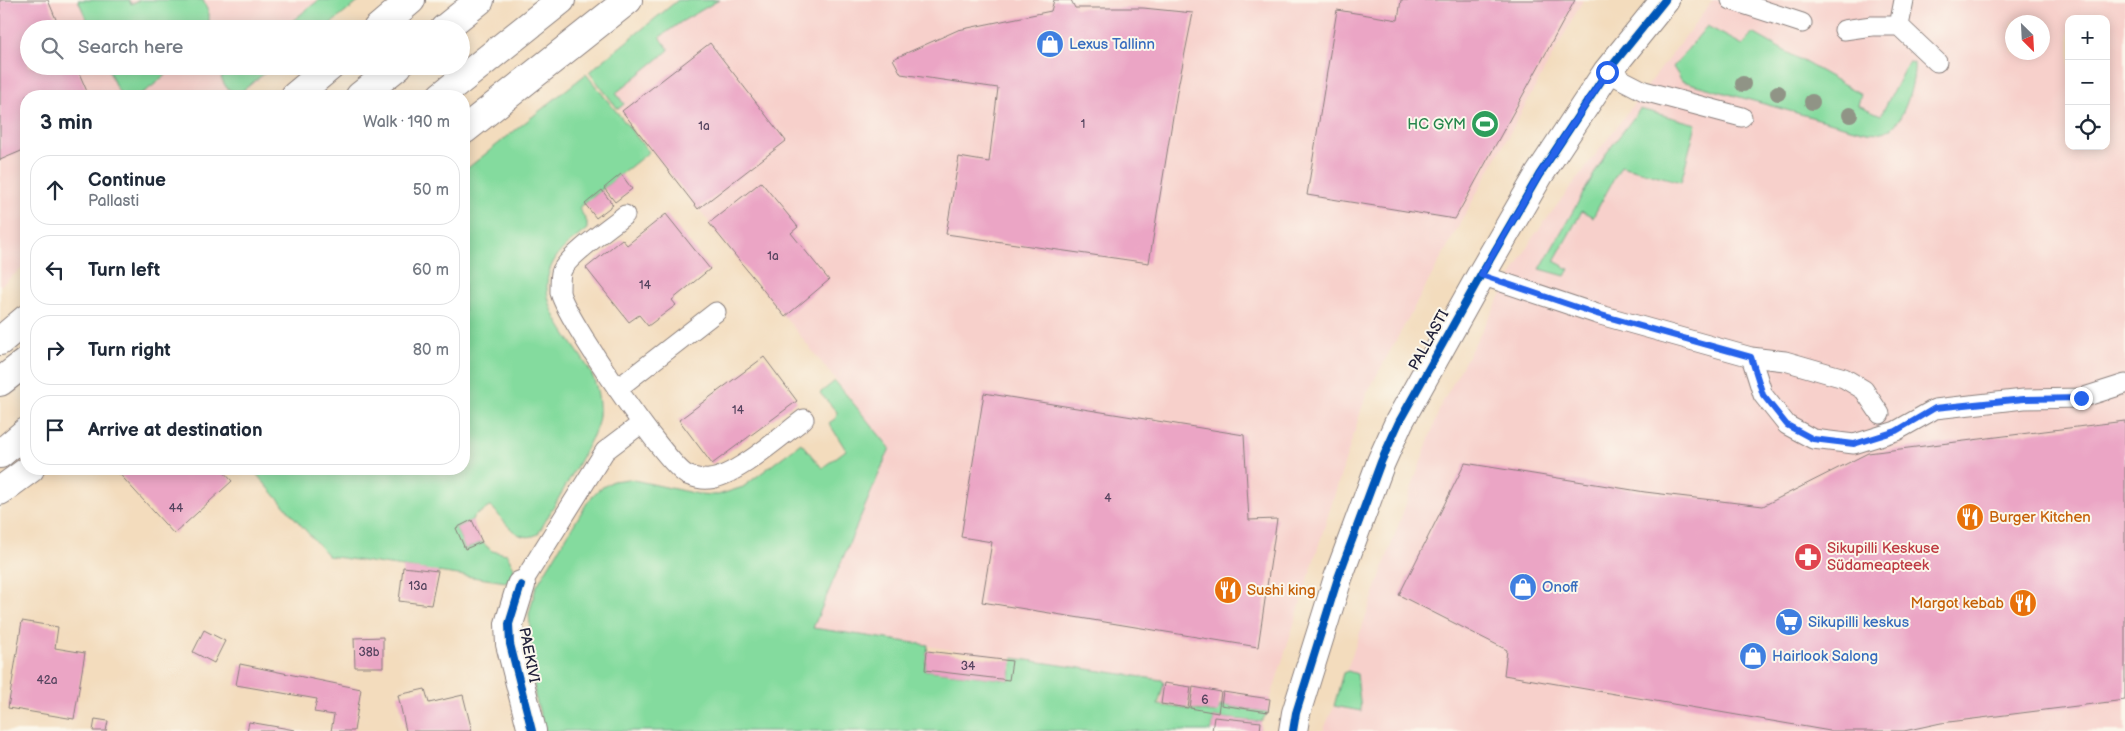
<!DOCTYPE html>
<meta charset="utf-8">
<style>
body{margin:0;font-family:"Balsamiq Sans",sans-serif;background:#f6f6f7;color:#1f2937}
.controls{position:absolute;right:15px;top:15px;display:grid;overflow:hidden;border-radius:10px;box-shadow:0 2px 12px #0003}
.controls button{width:45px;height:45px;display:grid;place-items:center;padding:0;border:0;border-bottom:1px solid #e0e1e3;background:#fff;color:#1f2937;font:25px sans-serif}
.compass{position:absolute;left:2005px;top:15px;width:45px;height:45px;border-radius:50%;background:#fff;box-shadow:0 2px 12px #0003;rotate:156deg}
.stop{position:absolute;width:15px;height:15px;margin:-11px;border:4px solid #2563eb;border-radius:50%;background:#fff}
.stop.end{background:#2563eb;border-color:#fff;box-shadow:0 1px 5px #0008}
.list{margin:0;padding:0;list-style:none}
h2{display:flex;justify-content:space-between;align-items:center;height:65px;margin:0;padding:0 20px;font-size:21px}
h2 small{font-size:16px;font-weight:400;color:#747a83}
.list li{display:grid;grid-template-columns:32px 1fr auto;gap:15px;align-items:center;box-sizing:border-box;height:70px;margin:0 10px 10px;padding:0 10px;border:1px solid #e0e1e3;border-radius:20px}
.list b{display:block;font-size:19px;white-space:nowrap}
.list p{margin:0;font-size:16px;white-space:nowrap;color:#747a83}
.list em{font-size:16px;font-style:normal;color:#747a83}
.icon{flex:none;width:28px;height:28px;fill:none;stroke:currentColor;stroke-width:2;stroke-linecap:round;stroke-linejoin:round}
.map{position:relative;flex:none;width:2125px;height:731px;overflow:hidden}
.search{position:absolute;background:#fff;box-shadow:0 2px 12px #0003;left:20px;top:20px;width:450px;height:55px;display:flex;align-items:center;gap:12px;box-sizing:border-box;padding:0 18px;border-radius:28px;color:#747a83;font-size:19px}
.panel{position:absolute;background:#fff;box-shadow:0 2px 12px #0003;left:20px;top:90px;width:450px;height:385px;border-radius:20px}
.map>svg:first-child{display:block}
.built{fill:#f7d0cb;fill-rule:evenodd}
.green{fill:#84db9e;stroke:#537e6c}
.building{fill:#eba5c5}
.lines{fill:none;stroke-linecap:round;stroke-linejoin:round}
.lane-casing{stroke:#8a7f7c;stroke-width:21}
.street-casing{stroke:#8a7f7c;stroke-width:30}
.secondary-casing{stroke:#8a7f7c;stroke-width:30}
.primary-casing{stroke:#8a7f7c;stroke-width:30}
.highway-casing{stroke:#8a7f7c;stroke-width:30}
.lane{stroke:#fff;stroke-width:19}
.street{stroke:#fff;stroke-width:28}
.secondary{stroke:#fff;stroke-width:28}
.primary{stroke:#fff;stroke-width:28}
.highway{stroke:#fff;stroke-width:28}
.cycleway-casing{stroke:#fbf7ec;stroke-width:11}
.cycleway{stroke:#0057b8;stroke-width:8}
.tree{fill:#909486}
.route{stroke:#2563eb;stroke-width:6}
.labels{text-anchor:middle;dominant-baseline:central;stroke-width:4;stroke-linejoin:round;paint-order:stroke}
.number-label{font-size:12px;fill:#54435e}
.shop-label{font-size:15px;fill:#366cbe;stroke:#fbf7ec;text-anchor:start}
.leisure-label{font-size:15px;fill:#27864d;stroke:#fbf7ec;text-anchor:end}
.street-label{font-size:15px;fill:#22223b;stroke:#fbf7ec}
.food-label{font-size:15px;fill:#c56008;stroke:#fbf7ec;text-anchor:start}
.health-label{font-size:15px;fill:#be3a42;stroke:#fbf7ec;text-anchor:start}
</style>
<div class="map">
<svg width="2125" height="731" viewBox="0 0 2125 731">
<rect width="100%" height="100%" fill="#fbf7ec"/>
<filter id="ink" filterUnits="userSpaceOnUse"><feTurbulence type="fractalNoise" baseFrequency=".02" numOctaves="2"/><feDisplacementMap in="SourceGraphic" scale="10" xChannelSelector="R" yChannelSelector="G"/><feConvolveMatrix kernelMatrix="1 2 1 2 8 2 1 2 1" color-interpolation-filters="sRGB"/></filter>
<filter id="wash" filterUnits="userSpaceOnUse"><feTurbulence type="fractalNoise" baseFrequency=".0096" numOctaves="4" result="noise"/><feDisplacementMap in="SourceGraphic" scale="20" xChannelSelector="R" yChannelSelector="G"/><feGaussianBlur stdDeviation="1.12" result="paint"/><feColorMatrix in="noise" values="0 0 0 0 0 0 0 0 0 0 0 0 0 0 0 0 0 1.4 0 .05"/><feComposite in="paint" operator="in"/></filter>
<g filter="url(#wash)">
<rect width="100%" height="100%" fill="#f3dcbd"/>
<path class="built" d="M0,0H358L322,29H29V66H276L238,96H26V265L0,286Z
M677,0H1583L1366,395L1270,700L812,628L890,448L589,72Z
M1713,0H2125V731H1323L1334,706L1441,405L1533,237ZM2069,19H2106V146H2069ZM2012,22H2042V52H2012Z"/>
<path class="green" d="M78,0H129L131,4L140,0H203L209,14V28L91,29Z
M319,0H361L324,29H282Z
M678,0H719L681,22L660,37L669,50L616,93L624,104L618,109L589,72Z
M1707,26L1743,45L1753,33L1861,94L1858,105L1881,115L1908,62L1914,63C1916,78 1904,124 1888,130C1877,135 1866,132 1854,129L1682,81L1673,67Z
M107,66H175C164,76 133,109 119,92C114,85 111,74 107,66Z
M235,66H274L237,95L226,87L221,78Z
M586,74L649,152L579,208L587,222V229C579,236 568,243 561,251C525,294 567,332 589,369C597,383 600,400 599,416C598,428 590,441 585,451C570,479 554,506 538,534C517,545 504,520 491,506L473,517L472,520L456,528L465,549L482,542L492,551L507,554L514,568L513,583L328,556L252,469H464V171Z
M1640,109L1696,124L1681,182L1621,166L1593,217L1582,211L1554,261L1569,269L1565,276L1540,269L1605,155Z
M835,381L890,448L813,628L928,645L925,670L1009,680L1013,658L1162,680L1164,683L1158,705L1217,713L1221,705L1268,712L1261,722L1214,717L1212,731H545L535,696L529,614L536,587L587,503L598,490L613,481L629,479L698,494L718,495L743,487L801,443L822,468L846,450L829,423L836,418L837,412L820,393Z
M1348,671L1357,674L1361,711L1334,706L1343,673Z"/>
<g id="blocks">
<path class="building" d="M0,0H48L60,29H29V66H76L89,96H26V149L0,160Z
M1054,0H1071L1075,8H1143L1193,13L1177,92L1149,263L946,234L959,157L989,162L998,88L901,74L893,59L958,30L1051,11Z
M1401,0H1575L1455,219L1307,195L1337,10L1398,20Z
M710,43L786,141L698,209L622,111Z
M621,174L632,189L615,202L604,188Z
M761,182L798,227L791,233L829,280L785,317L709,223Z
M602,190L613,205L596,218L585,204Z
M666,214L710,269L672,300L676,305L648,326L639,315L629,322L586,268L622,239L627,245Z
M764,357L797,401L712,464L679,420Z
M984,393L1244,435L1249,520L1277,519L1258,647L982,602L992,542L961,537Z
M2125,421V700L1941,723L1904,731H1830L1504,675L1507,650L1399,595L1465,463L1645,492L1763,506L1868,453Z
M115,469H221L232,481L174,534Z
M472,520L482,542L465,549L456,528Z
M403,567L438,571L431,605L399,601Z
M22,621L58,627L55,648L85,653L74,719L8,708Z
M204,630L225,641L214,663L193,652Z
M383,637V667H355L354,638Z
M927,651L1012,661L1009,680L925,670Z
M240,664L361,689L354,731H331L334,715L314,712L317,699L236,685Z
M1164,683L1191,687L1188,708L1161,704Z
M1193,687L1221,692L1218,713L1190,708Z
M425,689L429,703L463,695L472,731H406L398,695Z
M1223,692L1270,699L1268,712L1221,705Z
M1214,717L1261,722L1260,731H1212Z
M95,719L108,721L106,731H93Z
M249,722L295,730L294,731H247Z"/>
</g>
</g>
<g filter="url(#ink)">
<use href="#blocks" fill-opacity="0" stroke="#8a7f7c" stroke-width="1"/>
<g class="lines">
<g class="lane-casing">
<path id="lane" d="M1731,0L1802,23
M1899,26L1904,0
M1844,30L1872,26H1899L1937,62
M1607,72L1644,91L1742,117
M625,215C612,225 564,259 561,273C560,278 560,287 560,292C564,316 666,464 687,475C692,477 703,480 709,479C735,477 781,436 804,419
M1481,275L1597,314L1751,357L1785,361L1844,378L1864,390L1880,414
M1751,357L1763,395L1787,425L1813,439L1854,444L1896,431L1935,409L2024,399L2081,398L2125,384
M617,389L716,312
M521,585L605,451L642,423"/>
</g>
<g class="street-casing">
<path id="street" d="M521,585L509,624L510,644L532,731"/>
</g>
<g class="secondary-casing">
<path id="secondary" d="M1293,731L1296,713L1338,578L1381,462L1399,422L1481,275L1539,175L1607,72L1665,0"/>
</g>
<g class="primary-casing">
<path id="primary" d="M464,130L628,0
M0,491L30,469"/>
</g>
<g class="highway-casing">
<path id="highway" d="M377,29L411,0
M444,29L480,0
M295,96L331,66
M360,96L398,66
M441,96L561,0
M0,341L26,319
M0,382L26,362
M0,454L26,432"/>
</g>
<use href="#lane" class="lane"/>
<use href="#street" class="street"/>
<use href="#secondary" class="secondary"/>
<use href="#primary" class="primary"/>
<use href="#highway" class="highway"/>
<g class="cycleway-casing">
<path id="cycleway" d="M521,585L509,624L510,644L532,731
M1293,731L1296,713L1338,578L1381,462L1399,422L1481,275L1539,175L1607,72L1665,0"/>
</g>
<use href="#cycleway" class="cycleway"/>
</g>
<g class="tree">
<circle cx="1743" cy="84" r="8"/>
<circle cx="1778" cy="93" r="8"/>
<circle cx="1812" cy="102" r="8"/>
<circle cx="1850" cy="115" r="8"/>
</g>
</g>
<g class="lines" filter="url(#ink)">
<path class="route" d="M1607,72L1539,175L1481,275L1597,314L1751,357L1763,395L1787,425L1813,439L1854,444L1896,431L1935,408L2024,399L2081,398"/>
</g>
<defs>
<g id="shop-disc" transform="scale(1.4375)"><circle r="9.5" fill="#3f7fe0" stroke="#fbf7ec"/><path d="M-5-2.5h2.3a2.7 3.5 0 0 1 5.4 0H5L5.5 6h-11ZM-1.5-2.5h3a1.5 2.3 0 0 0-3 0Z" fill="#fff"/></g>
<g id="stadium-disc" transform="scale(1.4375)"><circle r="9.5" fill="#2e9e5b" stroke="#fbf7ec"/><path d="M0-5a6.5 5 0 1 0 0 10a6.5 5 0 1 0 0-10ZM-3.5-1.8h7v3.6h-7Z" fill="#fff"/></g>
<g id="restaurant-disc" transform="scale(1.4375)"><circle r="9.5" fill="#e8710a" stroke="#fbf7ec"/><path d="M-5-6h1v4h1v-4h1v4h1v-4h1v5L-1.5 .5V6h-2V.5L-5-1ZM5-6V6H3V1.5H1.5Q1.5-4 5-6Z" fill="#fff"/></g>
<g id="pharmacy-disc" transform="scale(1.4375)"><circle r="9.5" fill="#e0444e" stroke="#fbf7ec"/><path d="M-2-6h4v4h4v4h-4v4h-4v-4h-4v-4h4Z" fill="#fff"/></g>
<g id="supermarket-disc" transform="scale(1.4375)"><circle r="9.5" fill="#3f7fe0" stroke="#fbf7ec"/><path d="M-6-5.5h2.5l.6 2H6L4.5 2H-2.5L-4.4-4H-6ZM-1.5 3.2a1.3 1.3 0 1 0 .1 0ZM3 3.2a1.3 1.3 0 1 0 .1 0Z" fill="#fff"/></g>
</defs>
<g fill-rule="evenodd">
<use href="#shop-disc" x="1050" y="44"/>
<use href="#stadium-disc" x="1485" y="124"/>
<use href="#restaurant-disc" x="1970" y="517"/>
<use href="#pharmacy-disc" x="1808" y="557"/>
<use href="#shop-disc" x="1523" y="587"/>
<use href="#restaurant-disc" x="1228" y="590"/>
<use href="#restaurant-disc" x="2023" y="603"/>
<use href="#supermarket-disc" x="1789" y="622"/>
<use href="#shop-disc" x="1753" y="656"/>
</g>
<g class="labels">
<g class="number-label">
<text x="1083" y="124">1</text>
<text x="704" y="126">1a</text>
<text x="773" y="256">1a</text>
<text x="645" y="285">14</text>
<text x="738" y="410">14</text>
<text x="1108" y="498">4</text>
<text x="176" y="508">44</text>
<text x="418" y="586">13a</text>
<text x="369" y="652">38b</text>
<text x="968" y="666">34</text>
<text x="47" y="680">42a</text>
<text x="1205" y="700">6</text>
</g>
<g class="shop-label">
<text x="1069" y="44">Lexus Tallinn</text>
<text x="1542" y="587">Onoff</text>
<text x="1808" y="622">Sikupilli keskus</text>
<text x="1772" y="656">Hairlook Salong</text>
</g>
<g class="leisure-label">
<text x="1466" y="124">HC GYM</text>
</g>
<g class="street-label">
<text transform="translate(1429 340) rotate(-61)">PALLASTI</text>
<text transform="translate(529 655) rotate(79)">PAEKIVI</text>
</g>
<g class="food-label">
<text x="1989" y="517">Burger Kitchen</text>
<text x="1247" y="590">Sushi king</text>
<text x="2004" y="603" text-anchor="end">Margot kebab</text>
</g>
<g class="health-label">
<text x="1827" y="548">Sikupilli Keskuse<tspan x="1827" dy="17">Südameapteek</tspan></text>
</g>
</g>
</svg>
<div class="controls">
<button>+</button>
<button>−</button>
<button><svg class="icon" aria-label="locate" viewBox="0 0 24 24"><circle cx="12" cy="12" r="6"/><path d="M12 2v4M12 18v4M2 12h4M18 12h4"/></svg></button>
</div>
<svg class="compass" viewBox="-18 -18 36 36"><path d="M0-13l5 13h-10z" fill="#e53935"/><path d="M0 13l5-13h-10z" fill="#747a83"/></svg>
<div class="stop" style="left:1607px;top:72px"></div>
<div class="stop end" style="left:2081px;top:398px"></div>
<div class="search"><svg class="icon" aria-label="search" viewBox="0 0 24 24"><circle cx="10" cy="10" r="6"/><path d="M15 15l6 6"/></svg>Search here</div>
<section class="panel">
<h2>3 min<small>Walk · 190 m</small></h2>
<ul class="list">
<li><svg class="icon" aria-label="ahead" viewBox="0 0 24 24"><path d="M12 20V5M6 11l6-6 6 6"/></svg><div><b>Continue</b><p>Pallasti</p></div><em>50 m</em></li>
<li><svg class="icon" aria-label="left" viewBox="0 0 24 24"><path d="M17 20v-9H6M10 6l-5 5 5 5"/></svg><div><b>Turn left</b></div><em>60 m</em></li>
<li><svg class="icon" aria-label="right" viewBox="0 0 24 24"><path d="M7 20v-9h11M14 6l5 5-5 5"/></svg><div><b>Turn right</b></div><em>80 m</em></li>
<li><svg class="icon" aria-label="arrive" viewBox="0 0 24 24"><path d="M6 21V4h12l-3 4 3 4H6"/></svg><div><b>Arrive at destination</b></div></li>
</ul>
</section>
</div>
